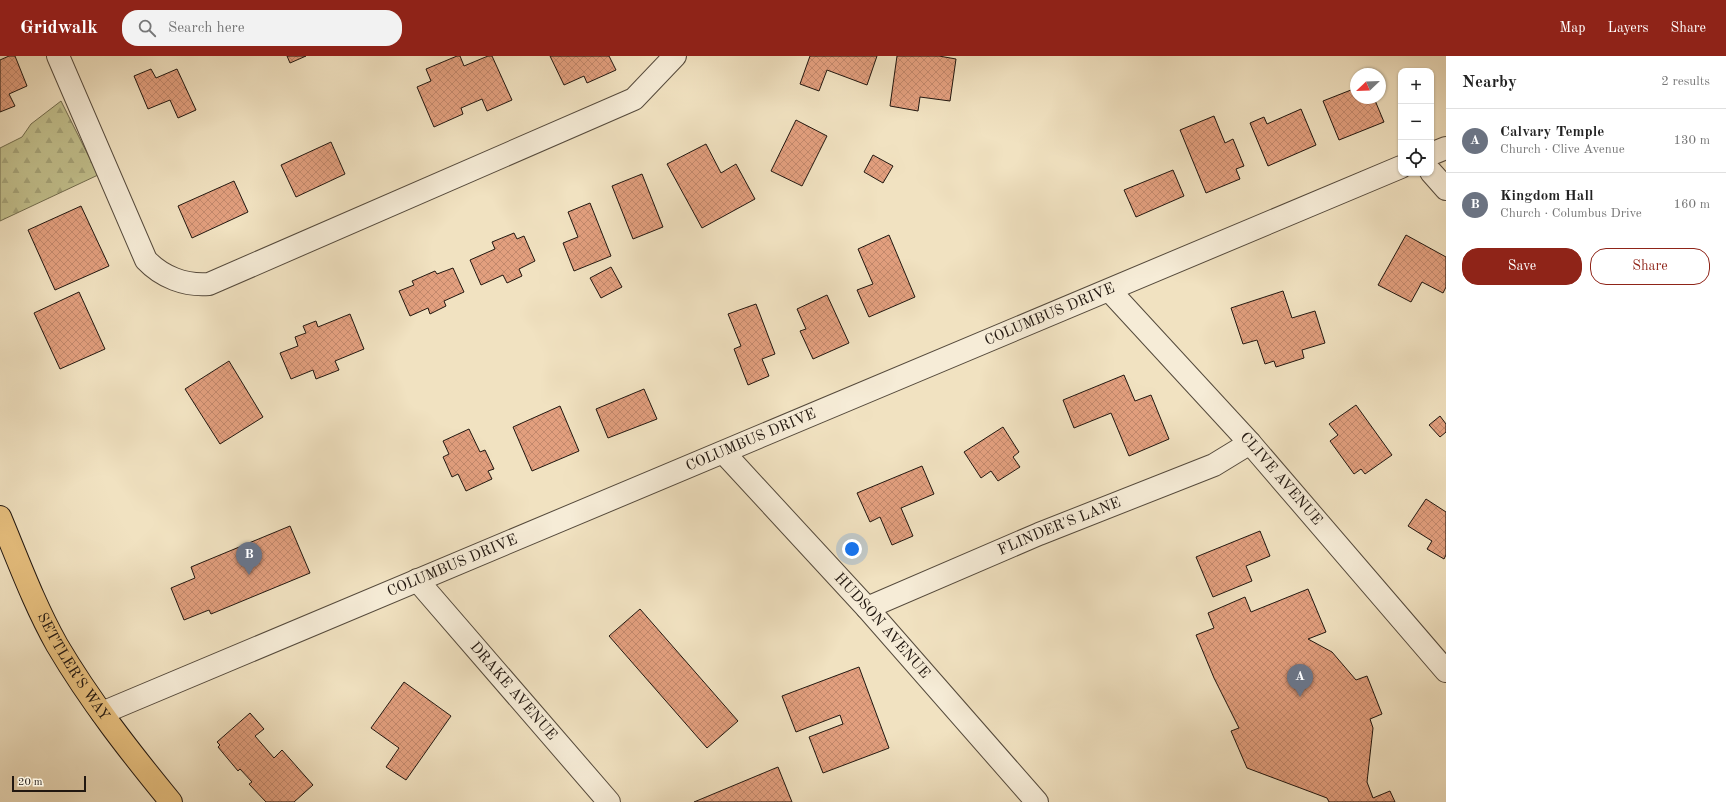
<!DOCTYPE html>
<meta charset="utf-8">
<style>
body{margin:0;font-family:"Old Standard TT",serif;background:#f2f2f2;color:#222}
.controls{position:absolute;right:12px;top:12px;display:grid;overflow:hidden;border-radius:8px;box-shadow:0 1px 3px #0004}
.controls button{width:36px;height:36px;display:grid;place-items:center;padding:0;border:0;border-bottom:1px solid #e0e0e0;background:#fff;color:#222;font:20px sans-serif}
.compass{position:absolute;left:1350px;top:12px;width:36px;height:36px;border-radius:50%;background:#fff;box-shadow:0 1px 3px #0004;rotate:247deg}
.scale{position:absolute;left:12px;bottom:10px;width:74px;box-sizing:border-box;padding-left:4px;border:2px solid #211710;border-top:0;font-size:11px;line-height:14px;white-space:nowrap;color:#211710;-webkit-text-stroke:3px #f6ecd7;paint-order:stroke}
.you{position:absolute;left:852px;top:493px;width:14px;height:14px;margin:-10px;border:3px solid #fff;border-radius:50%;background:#1a73e8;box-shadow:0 0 0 6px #1a73e833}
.badge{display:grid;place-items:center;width:26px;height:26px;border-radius:50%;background:#8f2418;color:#fff;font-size:13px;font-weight:700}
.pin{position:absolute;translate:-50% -33px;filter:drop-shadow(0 1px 2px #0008)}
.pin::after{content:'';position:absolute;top:21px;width:14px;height:12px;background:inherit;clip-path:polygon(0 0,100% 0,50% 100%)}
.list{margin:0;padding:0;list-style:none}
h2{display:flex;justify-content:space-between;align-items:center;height:52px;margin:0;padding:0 16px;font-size:17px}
h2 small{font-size:13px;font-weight:400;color:#767676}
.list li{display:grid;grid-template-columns:26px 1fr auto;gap:12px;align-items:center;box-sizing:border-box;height:64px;padding:0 16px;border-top:1px solid #e0e0e0}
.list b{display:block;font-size:15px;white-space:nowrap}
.list p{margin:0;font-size:13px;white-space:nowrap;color:#767676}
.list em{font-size:13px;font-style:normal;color:#767676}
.actions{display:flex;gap:8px;padding:12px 16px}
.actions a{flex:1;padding:9px 0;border:1px solid #8f2418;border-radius:16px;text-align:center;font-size:14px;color:#8f2418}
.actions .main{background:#8f2418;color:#fff}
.icon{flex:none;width:22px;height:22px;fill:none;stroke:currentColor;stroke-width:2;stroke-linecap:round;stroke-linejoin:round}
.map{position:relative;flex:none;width:1446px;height:746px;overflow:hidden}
header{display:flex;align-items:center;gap:24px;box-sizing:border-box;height:56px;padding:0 20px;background:#8f2418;color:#fff}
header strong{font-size:19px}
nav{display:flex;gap:22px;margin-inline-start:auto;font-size:14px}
.search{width:280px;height:36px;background:#f2f2f2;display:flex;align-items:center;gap:10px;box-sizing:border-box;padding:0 14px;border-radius:16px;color:#767676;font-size:15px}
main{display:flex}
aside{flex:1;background:#fff}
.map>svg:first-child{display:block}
.forest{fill:url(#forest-firs);stroke:#726c4e}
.building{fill:url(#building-cross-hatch);stroke:#211710}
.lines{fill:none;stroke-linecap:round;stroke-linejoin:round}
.minor-casing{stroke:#554a3c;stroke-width:24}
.major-casing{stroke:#211710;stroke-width:24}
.minor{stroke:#f6ecd7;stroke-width:22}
.major{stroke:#e8c180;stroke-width:22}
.labels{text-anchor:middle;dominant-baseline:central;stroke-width:3.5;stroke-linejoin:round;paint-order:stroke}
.street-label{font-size:15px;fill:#211710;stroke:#f6ecd7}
</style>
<header>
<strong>Gridwalk</strong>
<div class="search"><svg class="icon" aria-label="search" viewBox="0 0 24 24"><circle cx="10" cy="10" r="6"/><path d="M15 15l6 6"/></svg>Search here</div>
<nav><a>Map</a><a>Layers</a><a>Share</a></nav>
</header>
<main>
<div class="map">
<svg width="1446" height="746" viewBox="0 0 1446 746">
<defs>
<pattern id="forest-firs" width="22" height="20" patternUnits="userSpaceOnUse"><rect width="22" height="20" fill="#c2c08d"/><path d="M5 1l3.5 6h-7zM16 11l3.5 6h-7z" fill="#a6a479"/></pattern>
<pattern id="building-cross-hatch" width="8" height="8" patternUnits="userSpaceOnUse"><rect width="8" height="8" fill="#e29f7e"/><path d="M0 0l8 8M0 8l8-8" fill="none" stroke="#c2886c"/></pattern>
</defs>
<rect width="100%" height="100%" fill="#f1e2c1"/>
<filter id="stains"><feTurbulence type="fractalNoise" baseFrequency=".005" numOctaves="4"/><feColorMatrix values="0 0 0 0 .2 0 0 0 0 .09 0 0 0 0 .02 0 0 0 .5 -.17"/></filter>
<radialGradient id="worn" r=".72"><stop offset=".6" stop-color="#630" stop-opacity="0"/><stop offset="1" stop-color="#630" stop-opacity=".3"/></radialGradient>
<path class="forest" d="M61,45L98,119L0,165V92L22,81L31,68Z"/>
<path class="building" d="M9,0H15L27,30L9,38L15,50L0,56V4Z
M287,0H306L290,7Z
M457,0H460L464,10L488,0H492L512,44L487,55L482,43L461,52L463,58L434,71L417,31L431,25L426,13Z
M550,0H609L616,14L587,27L584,20L564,29Z
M810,0H877L867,29L827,14L819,35L800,28Z
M897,0H939L956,3L950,45L920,41L918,55L890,50Z
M151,13L156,22L177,13L196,54L178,62L170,44L148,53L134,20Z
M1356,32V42H1374L1384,66L1339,84L1323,45Z
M1301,53L1316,89L1268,110L1250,67L1264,61L1267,68Z
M1214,60L1225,87L1233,83L1244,110L1236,113L1240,123L1206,137L1180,74Z
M796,64L827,80L802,130L771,115Z
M331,86L345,118L296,141L281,109Z
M706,88L721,117L736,108L755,143L702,172L667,108Z
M873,99L893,110L883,127L864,116Z
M1173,114L1184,140L1136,161L1124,134Z
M642,118L663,171L633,183L612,130Z
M234,125L248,156L192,182L178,150Z
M590,147L611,200L574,215L563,187L578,181L568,156Z
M81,150L109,210L55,234L28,174Z
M514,177L517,183L524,180L535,205L519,213L522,220L507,227L503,219L481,229L470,204L495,193L492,186Z
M889,179L915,241L869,261L857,234L873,228L858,193Z
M1406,179L1446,201V231L1443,237L1422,226L1411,246L1378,229Z
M611,211L622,231L601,242L590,222Z
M453,212L464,236L444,245L446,250L430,258L428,252L410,260L399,235L414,229L412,225L435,215L437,218Z
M1283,235L1292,262L1315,255L1325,287L1302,294L1304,302L1276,311L1274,305L1265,308L1257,284L1243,288L1231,252Z
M79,236L105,293L60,313L34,257Z
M827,239L849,287L813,303L800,275L806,273L797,253Z
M756,248L775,298L762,303L769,320L748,329L734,293L741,290L728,258Z
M350,258L364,293L335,305L339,314L316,323L313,314L291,323L280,297L298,290L295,281L306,277L303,270L316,265L318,271Z
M229,305L263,361L220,388L185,333Z
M1124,319L1135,345L1151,339L1169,383L1129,400L1111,357L1074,372L1063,344Z
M644,333L657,363L608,382L596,353Z
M1356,349L1392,399L1365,418L1361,413L1354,418L1330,385L1338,379L1329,368Z
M560,350L579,395L532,415L513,371Z
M1440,360L1446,368V376L1440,381L1429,369Z
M1003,371L1019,396L1013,401L1020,411L998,425L991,415L981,422L964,396Z
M469,373L480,396L485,394L494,413L488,415L492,423L466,435L458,418L452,421L443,401L449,398L443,385Z
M922,410L934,438L901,452L913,480L892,489L880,461L870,466L857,437Z
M1426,443L1446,456V499L1444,503L1427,493L1432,485L1408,470Z
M290,470L310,517L211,558L209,554L184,564L171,532L195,522L191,511Z
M1260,475L1270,500L1246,510L1252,525L1213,541L1196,501Z
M1308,533L1326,576L1308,583L1332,596L1356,624L1367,620L1382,658L1370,663L1373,672L1367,726L1373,742L1390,735L1395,746H1329L1327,742L1247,712L1231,675L1239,672L1214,622L1196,579L1214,572L1208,557L1245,541L1251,556Z
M640,553L738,665L707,692L609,580Z
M859,611L889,692L823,717L809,681L843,668L840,659L796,676L782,640Z
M404,626L451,660L406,724L386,711L399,692L371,672Z
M250,657L264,673L255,680L274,702L282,694L313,729L294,746H266L249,728L252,726L240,713L238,715L218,691L220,689L217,686Z
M778,711L792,746H694Z"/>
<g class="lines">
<g class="minor-casing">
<g id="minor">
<path d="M58,0L146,204C162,221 185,230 209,228L634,43L675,0"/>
<path d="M1431,98L1446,92"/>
<path d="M1431,116L1446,133"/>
<path id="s1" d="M1110,235L1250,387L1446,615"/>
<path id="s2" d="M724,397L867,552L1037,746"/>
<path id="s3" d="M417,524L609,746"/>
<path id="s4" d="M867,552L1039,478L1214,409L1250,387"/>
<path id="s5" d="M102,657L1401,111"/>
</g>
</g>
<g class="major-casing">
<g id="major">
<path id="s6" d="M0,461C18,504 34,548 57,589C90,645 130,696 171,746"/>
</g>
</g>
<use href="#minor" class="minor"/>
<use href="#major" class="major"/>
</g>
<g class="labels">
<g class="street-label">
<text stroke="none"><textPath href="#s5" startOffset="1028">COLUMBUS DRIVE</textPath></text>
<text stroke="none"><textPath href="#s5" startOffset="704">COLUMBUS DRIVE</textPath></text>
<text stroke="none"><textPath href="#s1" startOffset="254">CLIVE AVENUE</textPath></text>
<text stroke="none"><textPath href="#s4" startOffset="209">FLINDER'S LANE</textPath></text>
<text stroke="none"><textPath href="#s5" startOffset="380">COLUMBUS DRIVE</textPath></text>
<text stroke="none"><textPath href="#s2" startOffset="234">HUDSON AVENUE</textPath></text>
<text stroke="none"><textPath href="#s6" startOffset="167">SETTLER'S WAY</textPath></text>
<text stroke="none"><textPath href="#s3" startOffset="147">DRAKE AVENUE</textPath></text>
</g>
</g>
<rect width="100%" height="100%" filter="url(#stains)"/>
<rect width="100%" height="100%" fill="url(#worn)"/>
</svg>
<div class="controls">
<button>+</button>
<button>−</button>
<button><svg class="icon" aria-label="locate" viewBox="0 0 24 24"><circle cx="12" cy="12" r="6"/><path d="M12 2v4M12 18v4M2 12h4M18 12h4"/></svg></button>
</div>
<svg class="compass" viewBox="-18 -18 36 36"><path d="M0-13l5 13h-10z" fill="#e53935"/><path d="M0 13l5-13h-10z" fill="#767676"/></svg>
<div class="scale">20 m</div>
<div class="you"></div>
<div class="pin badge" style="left:1300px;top:641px;background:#6b7280">A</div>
<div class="pin badge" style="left:249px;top:519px;background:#6b7280">B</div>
</div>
<aside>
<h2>Nearby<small>2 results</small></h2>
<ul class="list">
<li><span class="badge" style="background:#6b7280">A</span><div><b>Calvary Temple</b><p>Church · Clive Avenue</p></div><em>130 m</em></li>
<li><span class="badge" style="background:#6b7280">B</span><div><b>Kingdom Hall</b><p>Church · Columbus Drive</p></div><em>160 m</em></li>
</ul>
<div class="actions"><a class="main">Save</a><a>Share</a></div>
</aside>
</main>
